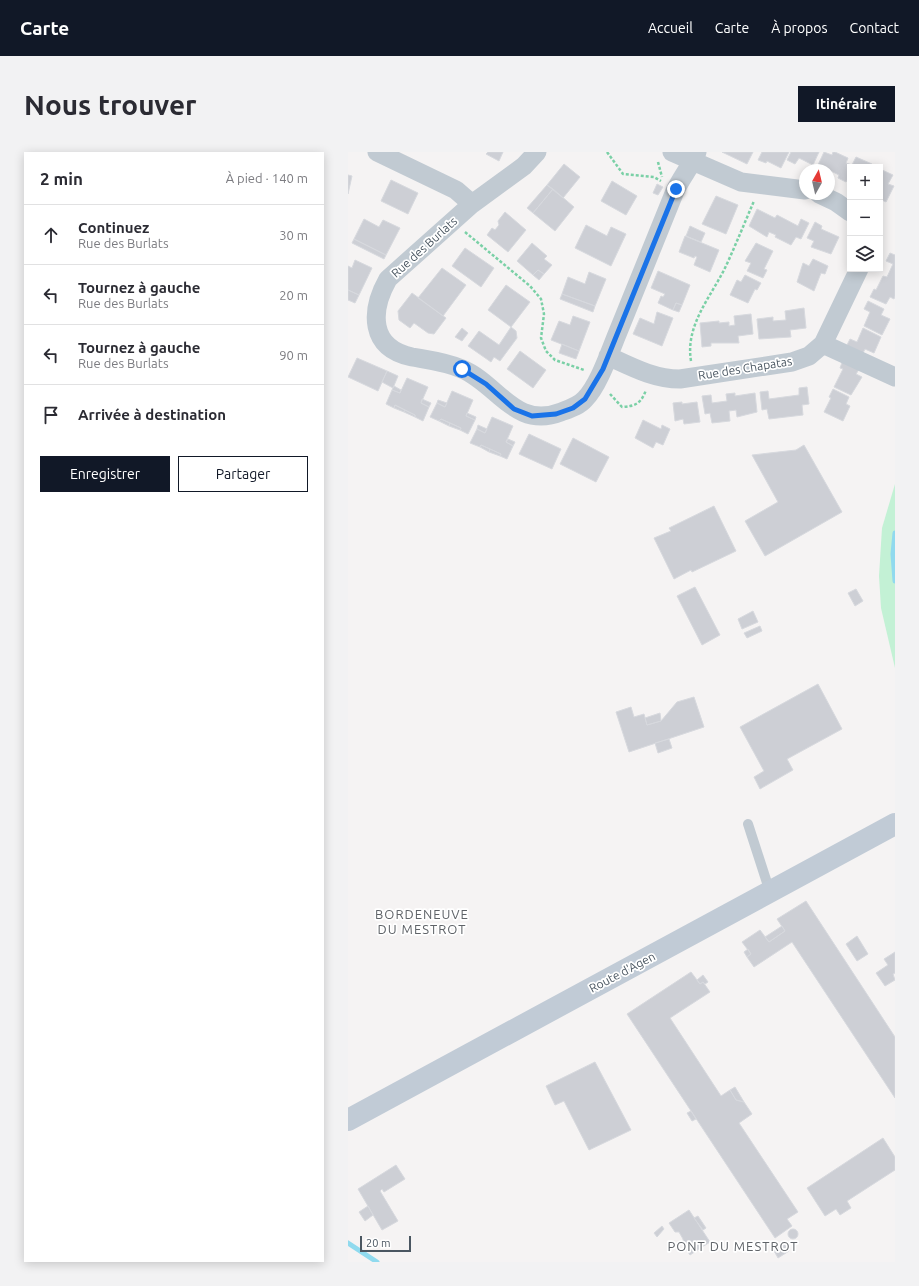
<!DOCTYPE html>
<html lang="fr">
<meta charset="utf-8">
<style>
body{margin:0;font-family:Ubuntu,sans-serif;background:#f2f2f3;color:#2b2b33}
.controls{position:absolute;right:12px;top:12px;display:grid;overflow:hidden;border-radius:0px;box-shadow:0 2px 10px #0003}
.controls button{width:36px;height:36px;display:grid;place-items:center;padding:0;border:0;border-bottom:1px solid #e1e1e2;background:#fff;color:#2b2b33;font:20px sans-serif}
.compass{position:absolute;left:451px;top:12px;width:36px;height:36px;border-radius:50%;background:#fff;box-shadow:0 2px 10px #0003;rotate:8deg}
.scale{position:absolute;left:12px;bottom:10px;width:51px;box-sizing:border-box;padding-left:4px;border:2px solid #4a5661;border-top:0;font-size:11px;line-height:14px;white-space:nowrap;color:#4a5661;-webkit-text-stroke:3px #fff;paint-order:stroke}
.stop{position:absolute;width:12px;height:12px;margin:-9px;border:3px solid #1a73e8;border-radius:50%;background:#fff}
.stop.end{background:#1a73e8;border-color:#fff;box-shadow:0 1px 4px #0008}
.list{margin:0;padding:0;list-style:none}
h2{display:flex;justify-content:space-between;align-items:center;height:52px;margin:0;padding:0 16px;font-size:17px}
h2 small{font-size:13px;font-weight:400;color:#7c7c81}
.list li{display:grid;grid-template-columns:26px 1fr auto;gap:12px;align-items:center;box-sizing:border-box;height:60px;padding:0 16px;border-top:1px solid #e1e1e2}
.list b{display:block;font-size:15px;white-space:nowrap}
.list p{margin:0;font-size:13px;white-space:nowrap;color:#7c7c81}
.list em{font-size:13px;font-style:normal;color:#7c7c81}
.actions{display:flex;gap:8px;padding:12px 16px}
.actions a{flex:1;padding:9px 0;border:1px solid #111827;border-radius:0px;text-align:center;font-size:14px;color:#111827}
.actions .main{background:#111827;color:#fff}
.icon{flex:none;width:22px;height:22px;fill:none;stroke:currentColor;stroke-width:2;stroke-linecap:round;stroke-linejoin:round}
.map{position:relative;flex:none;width:547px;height:1110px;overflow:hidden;border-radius:0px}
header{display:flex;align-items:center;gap:24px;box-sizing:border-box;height:56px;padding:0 20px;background:#111827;color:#fff}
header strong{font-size:19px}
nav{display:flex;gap:22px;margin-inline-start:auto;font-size:14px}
.intro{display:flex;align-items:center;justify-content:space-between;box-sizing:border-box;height:96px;padding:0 24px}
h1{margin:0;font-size:28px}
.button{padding:10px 18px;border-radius:0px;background:#111827;color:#fff;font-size:14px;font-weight:700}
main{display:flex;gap:24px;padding:0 24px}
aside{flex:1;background:#fff;border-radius:0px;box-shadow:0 2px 10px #0003}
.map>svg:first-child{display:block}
.green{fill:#c3f1d5}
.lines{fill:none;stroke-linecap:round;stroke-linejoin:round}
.stream{stroke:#90daee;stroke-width:5}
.building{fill:#cdcfd5;stroke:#d7d9de}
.path{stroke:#7ad0a6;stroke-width:2.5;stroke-dasharray:3 2;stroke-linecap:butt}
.service{stroke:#c1cad2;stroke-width:10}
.minor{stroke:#c1cad2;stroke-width:19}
.secondary{stroke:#c1cbd6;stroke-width:22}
.route{stroke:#1a73e8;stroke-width:5}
.labels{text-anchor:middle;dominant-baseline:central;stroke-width:3.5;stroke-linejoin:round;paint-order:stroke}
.street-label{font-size:12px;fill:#4a5661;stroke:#fff}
.neighbourhood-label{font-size:13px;letter-spacing:1px;fill:#5f6368;stroke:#fff}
</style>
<header>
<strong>Carte</strong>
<nav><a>Accueil</a><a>Carte</a><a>À propos</a><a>Contact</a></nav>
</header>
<div class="intro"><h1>Nous trouver</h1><a class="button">Itinéraire</a></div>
<main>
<aside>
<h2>2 min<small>À pied · 140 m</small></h2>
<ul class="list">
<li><svg class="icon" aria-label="ahead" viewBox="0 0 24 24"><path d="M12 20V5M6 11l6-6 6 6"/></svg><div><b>Continuez</b><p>Rue des Burlats</p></div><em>30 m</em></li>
<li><svg class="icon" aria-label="left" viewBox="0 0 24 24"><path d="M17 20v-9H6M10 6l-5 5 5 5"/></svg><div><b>Tournez à gauche</b><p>Rue des Burlats</p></div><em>20 m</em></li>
<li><svg class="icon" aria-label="left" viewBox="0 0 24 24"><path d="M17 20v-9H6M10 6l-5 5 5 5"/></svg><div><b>Tournez à gauche</b><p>Rue des Burlats</p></div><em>90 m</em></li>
<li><svg class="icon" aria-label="arrive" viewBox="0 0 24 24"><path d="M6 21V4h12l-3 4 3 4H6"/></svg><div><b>Arrivée à destination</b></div></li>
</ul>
<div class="actions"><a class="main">Enregistrer</a><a>Partager</a></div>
</aside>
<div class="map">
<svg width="547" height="1110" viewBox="0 0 547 1110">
<rect width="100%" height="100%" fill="#f5f3f3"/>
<path class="green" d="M547,332V516L533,456L531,424L534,376Z"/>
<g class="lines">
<path class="stream" d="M547,381L545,402L547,429
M0,1091L29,1110"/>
</g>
<path class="building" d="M140,0H155L151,9L138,2Z
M374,0H405L399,12Z
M414,0H441L433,16L419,9L418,11L410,8Z
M443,0H471L465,13L451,6L447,12L439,8Z
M476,0L484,3L485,0H487L500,6L498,11L504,13L508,5L524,12L522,15H502V24L498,30L490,26L491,23L481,18H474L469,15Z
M216,12L232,25L215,46L199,33Z
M532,17L545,23L540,32L546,34L538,50L532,47L533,40Z
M0,23L4,24L0,42Z
M43,28L70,41L60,62L33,49Z
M264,29L289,44L278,63L253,49Z
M309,32L315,35L310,43L305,41Z
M199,33L205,37L185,61L179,56Z
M205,37L226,55L207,79L185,61Z
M368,44L390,53L378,82L354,72Z
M409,57L427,66L429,63L450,74L453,67L461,71L453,87L448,85L443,93L427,85L428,83L421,80L419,85L401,74Z
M157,60L178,78L160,100L139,83L144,76L147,78L151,73L150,69Z
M16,67L31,75L35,68L52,76L38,103L6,87Z
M467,70L474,74L473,77L491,85L483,102L463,95L466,89L459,86Z
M238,73L259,84L263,75L278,82L263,114L227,96Z
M342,74L357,81L353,90L338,84Z
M337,84L371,98L362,120L346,113L349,105L347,104L346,106L331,100Z
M6,87L38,103L36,107L4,91Z
M184,91L199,104L196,107L204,113L196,122L190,118L185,123L169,109Z
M408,91L425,99L416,117L419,118L415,126L399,119L403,111L397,109Z
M117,96L146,116L133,135L104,114Z
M542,101L547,103V144L546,147L542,145L538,152L522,145L526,137L528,138L535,124L539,125L545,112L538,109Z
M465,107L480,114L477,122L473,121L466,139L449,130L455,111L461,114Z
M7,108L24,116L11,143L0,138V114L4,116Z
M94,116L118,133L95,164L70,146Z
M190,118L196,122L191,128L185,123Z
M310,119L342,133L334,153L328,151L325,158L310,151L313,144L315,145L317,142L303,136Z
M241,120L258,127L247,154L214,142L220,125L237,132Z
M397,123L413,131L409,138L407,137L400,151L382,143L389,128L393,130Z
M158,133L182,150L163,175L140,158Z
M0,138L11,143L7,151L0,148Z
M64,141L98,166L86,182L80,181L66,171L62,176L51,168L50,159Z
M214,142L247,154L245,160L212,147Z
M520,149L536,157L533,163L542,167L534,183L516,174L522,160L516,157Z
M328,151L334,153L331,160L325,158Z
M456,156L458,176L442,178L443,185L411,187L409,167L425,165V169L438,168L437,159Z
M309,160L325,166L314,194L285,182L292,166L306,172Z
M403,162L405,182L390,184L391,191H363V194L354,195L352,171L371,169V171L381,170V174L387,173L386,164Z
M225,164L242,170L231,199L203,188L211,169L222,173Z
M163,175L168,179L169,186L152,209L146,205L143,210L120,194L131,179L151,193Z
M114,176L120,181L114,189L107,185Z
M515,176L533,185L526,201L517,197L514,203L498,195L502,187L509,190Z
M214,192L231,199L228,207L211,201Z
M172,199L198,218L185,236L159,217Z
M9,206L39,219L30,239L0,225Z
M495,208L512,216L508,222L514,225L503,243L486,235L495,217L492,216Z
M39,219L50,224L45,236L34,230Z
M59,226L80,235L73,251L81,255L75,269L67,265V263L47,253L46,256L38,252L44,238L52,241Z
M46,234L53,238L52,241L44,238Z
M459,235L461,252L454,253L455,263L421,267L419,257L414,258L412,240L420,239L421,247L451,243V236Z
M485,237L501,245L498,252L502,254L495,269L476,260L483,246L481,245Z
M104,239L125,248L118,264L127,268L120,282L112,278L113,276L93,267L91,269L82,265L89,251L97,255Z
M387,241V244L407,241L409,260L389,265L388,258L381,259L382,269L364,271L362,261L357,262L354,244L363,243L364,251L379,249L378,242Z
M74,247L83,251L81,255L73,251Z
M90,248L99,251L97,255L89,251Z
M334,250V252L349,250L352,270L336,272L335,267L327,269L325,251Z
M47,253L57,258L56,260L46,256Z
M57,258L67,263V265L56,260Z
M119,261L128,265L127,268L118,264Z
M144,265L165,274L158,290L165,294L159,307L152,304L153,302L142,297L133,293L132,295L122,291L129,277L137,281Z
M93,267L102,271L101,274L91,269Z
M295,268L313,277L314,273L322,277L315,293L308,290L305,296L287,286Z
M102,271L113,276L112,278L101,274Z
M130,273L139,277L137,281L129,277Z
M181,282L213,297L204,317L171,302Z
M225,286L261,305L248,330L212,312Z
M160,287L167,290L165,294L158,290Z
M133,293L142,297L141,300L132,295Z
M456,293L494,360L417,404L397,369L430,350L404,303L448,298Z
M142,297L153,302L152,304L141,300Z
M366,354L388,399L344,420L343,418L326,427L306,386L323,379L321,376Z
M347,435L372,483L354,493L329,444Z
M508,437L515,449L507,454L500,441Z
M405,459L410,470L394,477L390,467Z
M412,474L414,479L399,486L396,481Z
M470,532L494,577L439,607L445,618L412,637L406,625L416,619L392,575Z
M346,545L356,575L281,600L268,560L283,555L286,565L296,562L299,573L313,569L329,550Z
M312,561L313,569L299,573L297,566Z
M321,587L324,596L310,601L307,591Z
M458,749L547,885V946L444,790L406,815L399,805L403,802L394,790L412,778L421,790L437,779L429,767Z
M434,774L437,779L421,790L417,785Z
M509,784L520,802L509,809L498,792Z
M400,797L403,802L399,805L396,800Z
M547,800V821L545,822L547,828L537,834L528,821L540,813L536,807Z
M343,820L352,832L355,830L362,840L322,866L373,944L382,938L388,948L396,950L404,962L391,971L450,1060L439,1067L444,1074L427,1086L279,862Z
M355,823L360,830L357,832L355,830L352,832L349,828Z
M247,910L283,978L241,998L216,949L207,953L198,934Z
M387,935L396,950L388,948L382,938Z
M343,959L348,967L344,969L339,961Z
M535,986L547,1005V1018L499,1049L503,1056L492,1063L488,1057L477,1064L459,1036Z
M48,1013L57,1027L36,1040L34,1037L32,1039L50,1069L34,1078L10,1037Z
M20,1054L25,1063L17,1069L11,1060Z
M341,1058L362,1090L342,1103L335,1092V1087L331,1080H327L321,1071Z
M350,1064L358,1076L355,1078L346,1066Z
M314,1074L316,1077L309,1085L306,1081Z
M440 1082a5 5 0 1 1 10 0a5 5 0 1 1-10 0Z
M436,1091L441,1099L430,1106L425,1097Z"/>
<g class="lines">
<path class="path" d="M259,0L275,22L306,25L313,29
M310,10L314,25
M117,80L182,134L193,147L196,162L193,186L198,199L207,208L236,218
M343,209C337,173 363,145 378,114C388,92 397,70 406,49
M262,242L274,255C287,254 293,252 298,238"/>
<path class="service" d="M400,672L422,740"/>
<path class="minor" d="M29,0L108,38L124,52
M189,0L176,14L124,52L40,127C22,159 21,196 64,205C81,208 98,210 114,217C150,232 167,278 213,260C221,257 231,254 237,247C251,233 262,199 270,180C289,133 308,86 327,39C333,26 343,14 349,0
M324,0L393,30L457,38
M471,42L488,50L502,60
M475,192L547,225
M260,204C284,215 306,227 332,227L444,210L461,204L475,192L511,117"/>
<path class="secondary" d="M0,968L547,672"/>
</g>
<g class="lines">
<path class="route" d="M114,217L138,232L166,257L184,264L208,262L225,256L237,247L255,217L328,37"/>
</g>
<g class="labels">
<g class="street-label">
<text transform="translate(76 95) rotate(-42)">Rue des Burlats</text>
<text transform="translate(397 216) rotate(-9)">Rue des Chapatas</text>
<text transform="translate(274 820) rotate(-28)">Route d'Agen</text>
</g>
<g class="neighbourhood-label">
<text x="74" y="762">BORDENEUVE<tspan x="74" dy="15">DU MESTROT</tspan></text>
<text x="385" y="1094">PONT DU MESTROT</text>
</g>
</g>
</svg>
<div class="controls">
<button>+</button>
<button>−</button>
<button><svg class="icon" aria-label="layers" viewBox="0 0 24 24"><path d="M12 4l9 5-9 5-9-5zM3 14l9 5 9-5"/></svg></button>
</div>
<svg class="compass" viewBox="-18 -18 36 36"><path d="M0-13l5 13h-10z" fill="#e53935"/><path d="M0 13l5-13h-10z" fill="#7c7c81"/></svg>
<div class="scale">20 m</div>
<div class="stop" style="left:114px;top:217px"></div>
<div class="stop end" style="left:328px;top:37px"></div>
</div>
</main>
